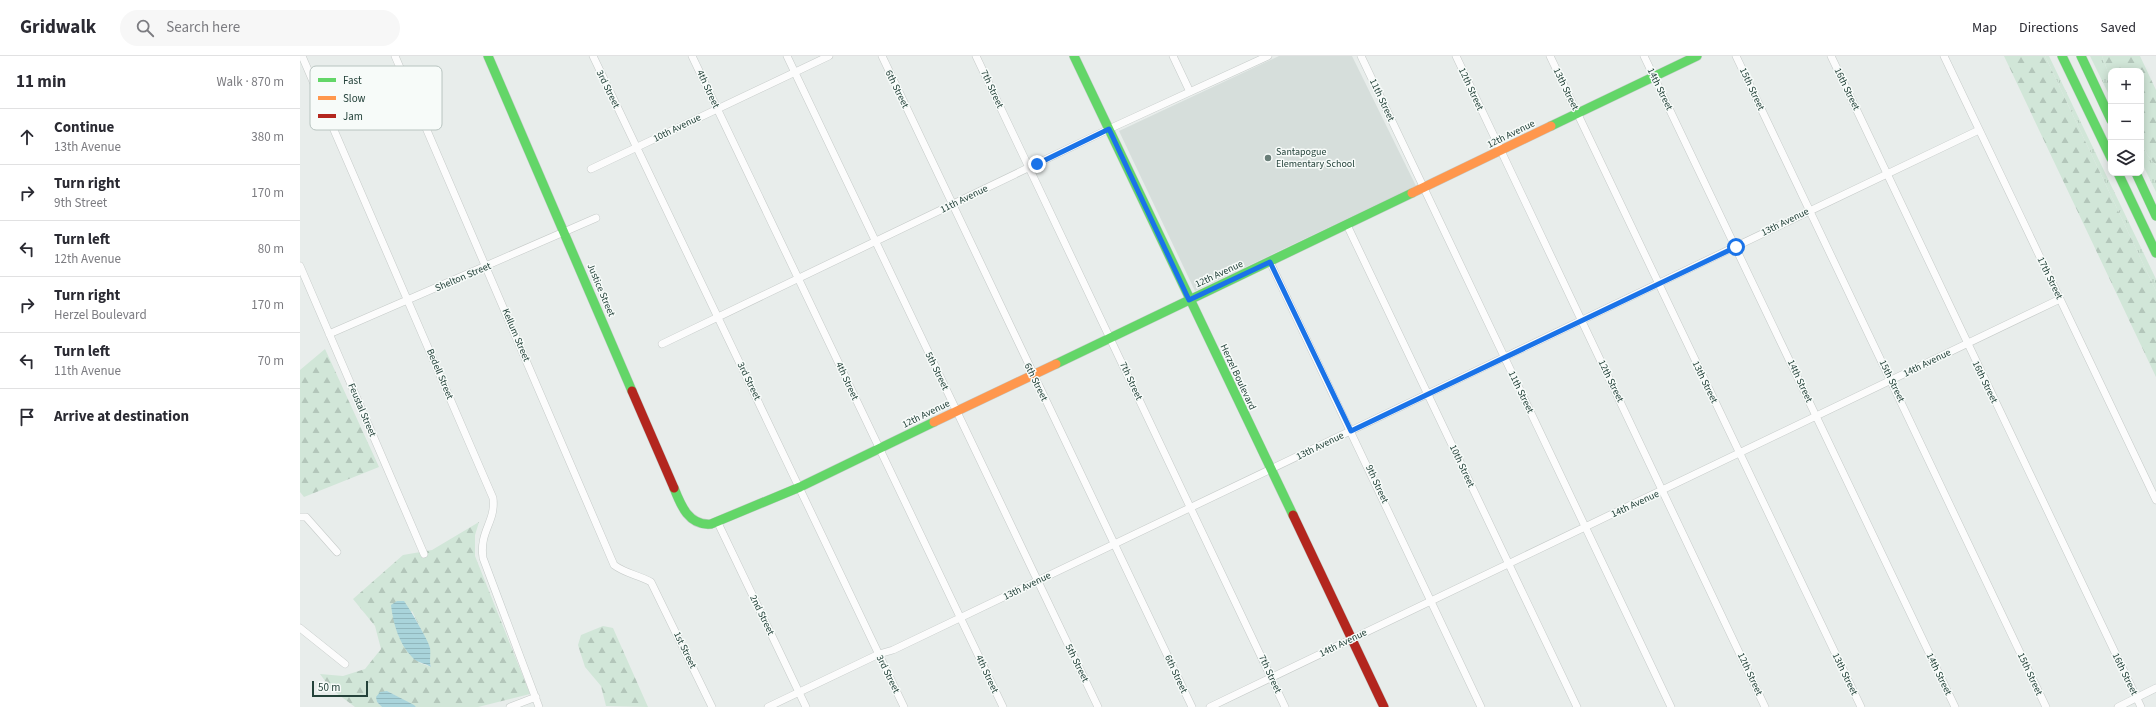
<!DOCTYPE html>
<meta charset="utf-8">
<style>
body{margin:0;font-family:"Source Sans 3",sans-serif;background:#f7f7f7;color:#2b2b33}
.controls{position:absolute;right:12px;top:12px;display:grid;overflow:hidden;border-radius:8px;box-shadow:0 2px 10px #0003}
.controls button{width:36px;height:36px;display:grid;place-items:center;padding:0;border:0;border-bottom:1px solid #e1e1e2;background:#fff;color:#2b2b33;font:20px sans-serif}
.scale{position:absolute;left:12px;bottom:10px;width:56px;box-sizing:border-box;padding-left:4px;border:2px solid #24423a;border-top:0;font-size:11px;line-height:14px;white-space:nowrap;color:#24423a;-webkit-text-stroke:3px #f7fbf9;paint-order:stroke}
.stop{position:absolute;width:12px;height:12px;margin:-9px;border:3px solid #1a73e8;border-radius:50%;background:#fff}
.stop.end{background:#1a73e8;border-color:#fff;box-shadow:0 1px 4px #0008}
.list{margin:0;padding:0;list-style:none}
h2{display:flex;justify-content:space-between;align-items:center;height:52px;margin:0;padding:0 16px;font-size:17px}
h2 small{font-size:13px;font-weight:400;color:#7c7c81}
.list li{display:grid;grid-template-columns:26px 1fr auto;gap:12px;align-items:center;box-sizing:border-box;height:56px;padding:0 16px;border-top:1px solid #e1e1e2}
.list b{display:block;font-size:15px;white-space:nowrap}
.list p{margin:0;font-size:13px;white-space:nowrap;color:#7c7c81}
.list em{font-size:13px;font-style:normal;color:#7c7c81}
.icon{flex:none;width:22px;height:22px;fill:none;stroke:currentColor;stroke-width:2;stroke-linecap:round;stroke-linejoin:round}
.map{position:relative;flex:none;width:1856px;height:651px;overflow:hidden}
header{display:flex;align-items:center;gap:24px;box-sizing:border-box;height:56px;padding:0 20px;background:#fff;border-bottom:1px solid #e1e1e2}
header strong{font-size:19px}
nav{display:flex;gap:22px;margin-inline-start:auto;font-size:14px}
.search{width:280px;height:36px;background:#f7f7f7;display:flex;align-items:center;gap:10px;box-sizing:border-box;padding:0 14px;border-radius:22px;color:#7c7c81;font-size:15px}
main{display:flex}
aside{flex:1;background:#fff}
.map>svg:first-child{display:block}
.built{fill:#d6dedb}
.grass{fill:url(#grass-tufts)}
.forest{fill:url(#forest-firs);fill-rule:evenodd}
.water{fill:url(#water-rules)}
.lines{fill:none;stroke-linecap:round;stroke-linejoin:round}
.street-casing{stroke:#c5cac8;stroke-width:8}
.fast-casing{stroke:#c3cbc8;stroke-width:10}
.slow-casing{stroke:#c3cbc8;stroke-width:10}
.jam-casing{stroke:#c3cbc8;stroke-width:10}
.street{stroke:#fcfcfc;stroke-width:7}
.fast{stroke:#63d668;stroke-width:9}
.slow{stroke:#ff974d;stroke-width:9}
.jam{stroke:#b3261e;stroke-width:9}
.route{stroke:#1a73e8;stroke-width:5}
.poi-dot{fill:#697e78;stroke:#f7fbf9;stroke-width:1.5}
.labels{text-anchor:middle;dominant-baseline:central;stroke-width:3;stroke-linejoin:round;paint-order:stroke}
.street-label{font-size:10px;fill:#24423a;stroke:#f7fbf9}
.poi-label{font-size:10px;fill:#24423a;stroke:#f7fbf9;text-anchor:start}
.key{fill:#f7fbf9;stroke:#b8c4c0;stroke-width:1}
.key-label{font-size:11px;fill:#24423a}
</style>
<header>
<strong>Gridwalk</strong>
<div class="search"><svg class="icon" aria-label="search" viewBox="0 0 24 24"><circle cx="10" cy="10" r="6"/><path d="M15 15l6 6"/></svg>Search here</div>
<nav><a>Map</a><a>Directions</a><a>Saved</a></nav>
</header>
<main>
<aside>
<h2>11 min<small>Walk · 870 m</small></h2>
<ul class="list">
<li><svg class="icon" aria-label="ahead" viewBox="0 0 24 24"><path d="M12 20V5M6 11l6-6 6 6"/></svg><div><b>Continue</b><p>13th Avenue</p></div><em>380 m</em></li>
<li><svg class="icon" aria-label="right" viewBox="0 0 24 24"><path d="M7 20v-9h11M14 6l5 5-5 5"/></svg><div><b>Turn right</b><p>9th Street</p></div><em>170 m</em></li>
<li><svg class="icon" aria-label="left" viewBox="0 0 24 24"><path d="M17 20v-9H6M10 6l-5 5 5 5"/></svg><div><b>Turn left</b><p>12th Avenue</p></div><em>80 m</em></li>
<li><svg class="icon" aria-label="right" viewBox="0 0 24 24"><path d="M7 20v-9h11M14 6l5 5-5 5"/></svg><div><b>Turn right</b><p>Herzel Boulevard</p></div><em>170 m</em></li>
<li><svg class="icon" aria-label="left" viewBox="0 0 24 24"><path d="M17 20v-9H6M10 6l-5 5 5 5"/></svg><div><b>Turn left</b><p>11th Avenue</p></div><em>70 m</em></li>
<li><svg class="icon" aria-label="arrive" viewBox="0 0 24 24"><path d="M6 21V4h12l-3 4 3 4H6"/></svg><div><b>Arrive at destination</b></div></li>
</ul>
</aside>
<div class="map">
<svg width="1856" height="651" viewBox="0 0 1856 651">
<defs>
<pattern id="grass-tufts" width="24" height="20" patternUnits="userSpaceOnUse"><rect width="24" height="20" fill="#d1e6d8"/><path d="M3 7l-1-3M5 7V3M7 7l1-3M15 17l-1-3M17 17v-4M19 17l1-3" fill="none" stroke="#b3c6ba"/></pattern>
<pattern id="forest-firs" width="22" height="20" patternUnits="userSpaceOnUse"><rect width="22" height="20" fill="#d1e6d8"/><path d="M5 1l3.5 6h-7zM16 11l3.5 6h-7z" fill="#b3c6ba"/></pattern>
<pattern id="water-rules" width="6" height="5" patternUnits="userSpaceOnUse"><rect width="6" height="5" fill="#a9d4db"/><path d="M0 2.5h6" fill="none" stroke="#91b7bd"/></pattern>
</defs>
<rect width="100%" height="100%" fill="#e8edeb"/>
<path class="built" d="M979,0H1052L1116,130L895,235L819,75Z"/>
<path class="grass" d="M1745,0H1749L1856,223V235Z
M1790,0H1802L1811,24V43Z
M1841,86L1848,100L1856,109V136L1841,105Z"/>
<path class="forest" d="M1704,0H1745L1856,235V321Z
M1802,0H1840L1856,34V109L1848,100L1841,86V15H1811V24Z
M25,293L79,411L4,441L0,436V314Z
M179,466L175,479V500L230,638L178,651H116L87,635L77,646L82,651H55L31,633L20,618L43,620L65,613L81,593L75,570L53,543L103,499L132,494ZM112,555L130,592L129,603L131,611L120,607L99,581L97,573Z
M303,570L313,572L348,651L306,650L301,630L285,611L278,589L281,579Z"/>
<path class="water" d="M97,545H104C109,552 129,585 130,592C131,599 129,605 131,611C125,607 117,607 112,601C99,588 93,567 91,549Z
M87,635L114,649L116,651H82L77,646L76,641L80,636Z"/>
<g class="lines">
<g class="street-casing">
<path id="street" d="M2,0L193,442C196,466 179,475 183,502L239,651
M95,0L314,509C326,518 339,519 351,526L412,651
M293,0L604,651
M392,0L703,651
M487,0L798,651
M582,0L892,651
M676,0L985,651
M873,0L890,36
M1061,0L1371,651
M1156,0L1465,651
M1250,0L1561,651
M1344,0L1655,651
M1436,0L1746,651
M1531,0L1841,651
M1644,0L1856,444
M291,113L529,0
M1047,169L1277,651
M970,206L1181,651
M0,210L124,498
M29,278L296,162
M362,288L809,73L968,0
M0,461H6L37,496
M418,467L506,651
M0,572L45,608
M210,651L236,641
M468,651L579,598L593,594L1679,74
M910,651L1760,243
M1818,651L1856,632"/>
</g>
<g class="fast-casing">
<path id="fast" d="M188,0L332,335
M774,0L993,459
M1762,0L1811,102
M1781,0L1811,64
M1251,70L1397,0
M1818,117L1856,197
M1836,117L1856,160
M756,308L1112,137
M374,432C381,450 389,470 411,468L500,431L634,366"/>
</g>
<g class="slow-casing">
<path id="slow" d="M1112,137L1251,70
M634,366L756,308"/>
</g>
<g class="jam-casing">
<path id="jam" d="M332,335L374,432
M993,459L1084,651"/>
</g>
<use href="#street" class="street"/>
<use href="#fast" class="fast"/>
<use href="#slow" class="slow"/>
<use href="#jam" class="jam"/>
</g>
<g class="lines">
<path class="route" d="M737,108L809,73L889,244L970,206L1051,375L1436,191"/>
</g>
<circle class="poi-dot" cx="968" cy="102" r="4"/>
<g class="labels">
<g class="street-label">
<text transform="translate(308 33) rotate(64)">3rd Street</text>
<text transform="translate(408 33) rotate(65)">4th Street</text>
<text transform="translate(597 33) rotate(64)">6th Street</text>
<text transform="translate(692 33) rotate(65)">7th Street</text>
<text transform="translate(1171 33) rotate(65)">12th Street</text>
<text transform="translate(1266 33) rotate(64)">13th Street</text>
<text transform="translate(1360 33) rotate(64)">14th Street</text>
<text transform="translate(1452 33) rotate(65)">15th Street</text>
<text transform="translate(1547 33) rotate(64)">16th Street</text>
<text transform="translate(1082 44) rotate(65)">11th Street</text>
<text transform="translate(377 72) rotate(-26)">10th Avenue</text>
<text transform="translate(1211 78) rotate(-26)">12th Avenue</text>
<text transform="translate(664 143) rotate(-26)">11th Avenue</text>
<text transform="translate(1485 166) rotate(-26)">13th Avenue</text>
<text transform="translate(919 218) rotate(-25)">12th Avenue</text>
<text transform="translate(163 221) rotate(-23)">Shelton Street</text>
<text transform="translate(1750 222) rotate(64)">17th Street</text>
<text transform="translate(301 234) rotate(67)">Justice Street</text>
<text transform="translate(216 279) rotate(67)">Kellum Street</text>
<text transform="translate(1627 307) rotate(-26)">14th Avenue</text>
<text transform="translate(637 315) rotate(64)">5th Street</text>
<text transform="translate(140 318) rotate(67)">Bedell Street</text>
<text transform="translate(938 321) rotate(65)">Herzel Boulevard</text>
<text transform="translate(449 325) rotate(64)">3rd Street</text>
<text transform="translate(547 325) rotate(65)">4th Street</text>
<text transform="translate(831 325) rotate(65)">7th Street</text>
<text transform="translate(1311 325) rotate(64)">12th Street</text>
<text transform="translate(1500 325) rotate(65)">14th Street</text>
<text transform="translate(1592 325) rotate(64)">15th Street</text>
<text transform="translate(736 326) rotate(64)">6th Street</text>
<text transform="translate(1405 326) rotate(64)">13th Street</text>
<text transform="translate(1685 326) rotate(64)">16th Street</text>
<text transform="translate(1221 336) rotate(64)">11th Street</text>
<text transform="translate(62 354) rotate(67)">Feustal Street</text>
<text transform="translate(626 358) rotate(-26)">12th Avenue</text>
<text transform="translate(1020 390) rotate(-26)">13th Avenue</text>
<text transform="translate(1162 410) rotate(65)">10th Street</text>
<text transform="translate(1077 428) rotate(65)">9th Street</text>
<text transform="translate(1335 448) rotate(-25)">14th Avenue</text>
<text transform="translate(727 530) rotate(-26)">13th Avenue</text>
<text transform="translate(462 559) rotate(64)">2nd Street</text>
<text transform="translate(1043 587) rotate(-26)">14th Avenue</text>
<text transform="translate(385 594) rotate(64)">1st Street</text>
<text transform="translate(777 607) rotate(64)">5th Street</text>
<text transform="translate(588 618) rotate(64)">3rd Street</text>
<text transform="translate(687 618) rotate(65)">4th Street</text>
<text transform="translate(876 618) rotate(65)">6th Street</text>
<text transform="translate(970 618) rotate(65)">7th Street</text>
<text transform="translate(1450 618) rotate(65)">12th Street</text>
<text transform="translate(1545 618) rotate(64)">13th Street</text>
<text transform="translate(1639 618) rotate(64)">14th Street</text>
<text transform="translate(1730 618) rotate(65)">15th Street</text>
<text transform="translate(1825 618) rotate(64)">16th Street</text>
</g>
<g class="poi-label">
<text x="976" y="96">Santapogue<tspan x="976" dy="12">Elementary School</tspan></text>
</g>
</g>
<rect x="10" y="10" width="132" height="64" rx="6" class="key"/>
<rect x="18" y="22" width="18" height="4" fill="#63d668"/>
<rect x="18" y="40" width="18" height="4" fill="#ff974d"/>
<rect x="18" y="58" width="18" height="4" fill="#b3261e"/>
<g class="key-label">
<text x="43" y="28">Fast</text>
<text x="43" y="46">Slow</text>
<text x="43" y="64">Jam</text>
</g>
</svg>
<div class="controls">
<button>+</button>
<button>−</button>
<button><svg class="icon" aria-label="layers" viewBox="0 0 24 24"><path d="M12 4l9 5-9 5-9-5zM3 14l9 5 9-5"/></svg></button>
</div>
<div class="scale">50 m</div>
<div class="stop" style="left:1436px;top:191px"></div>
<div class="stop end" style="left:737px;top:108px"></div>
</div>
</main>
